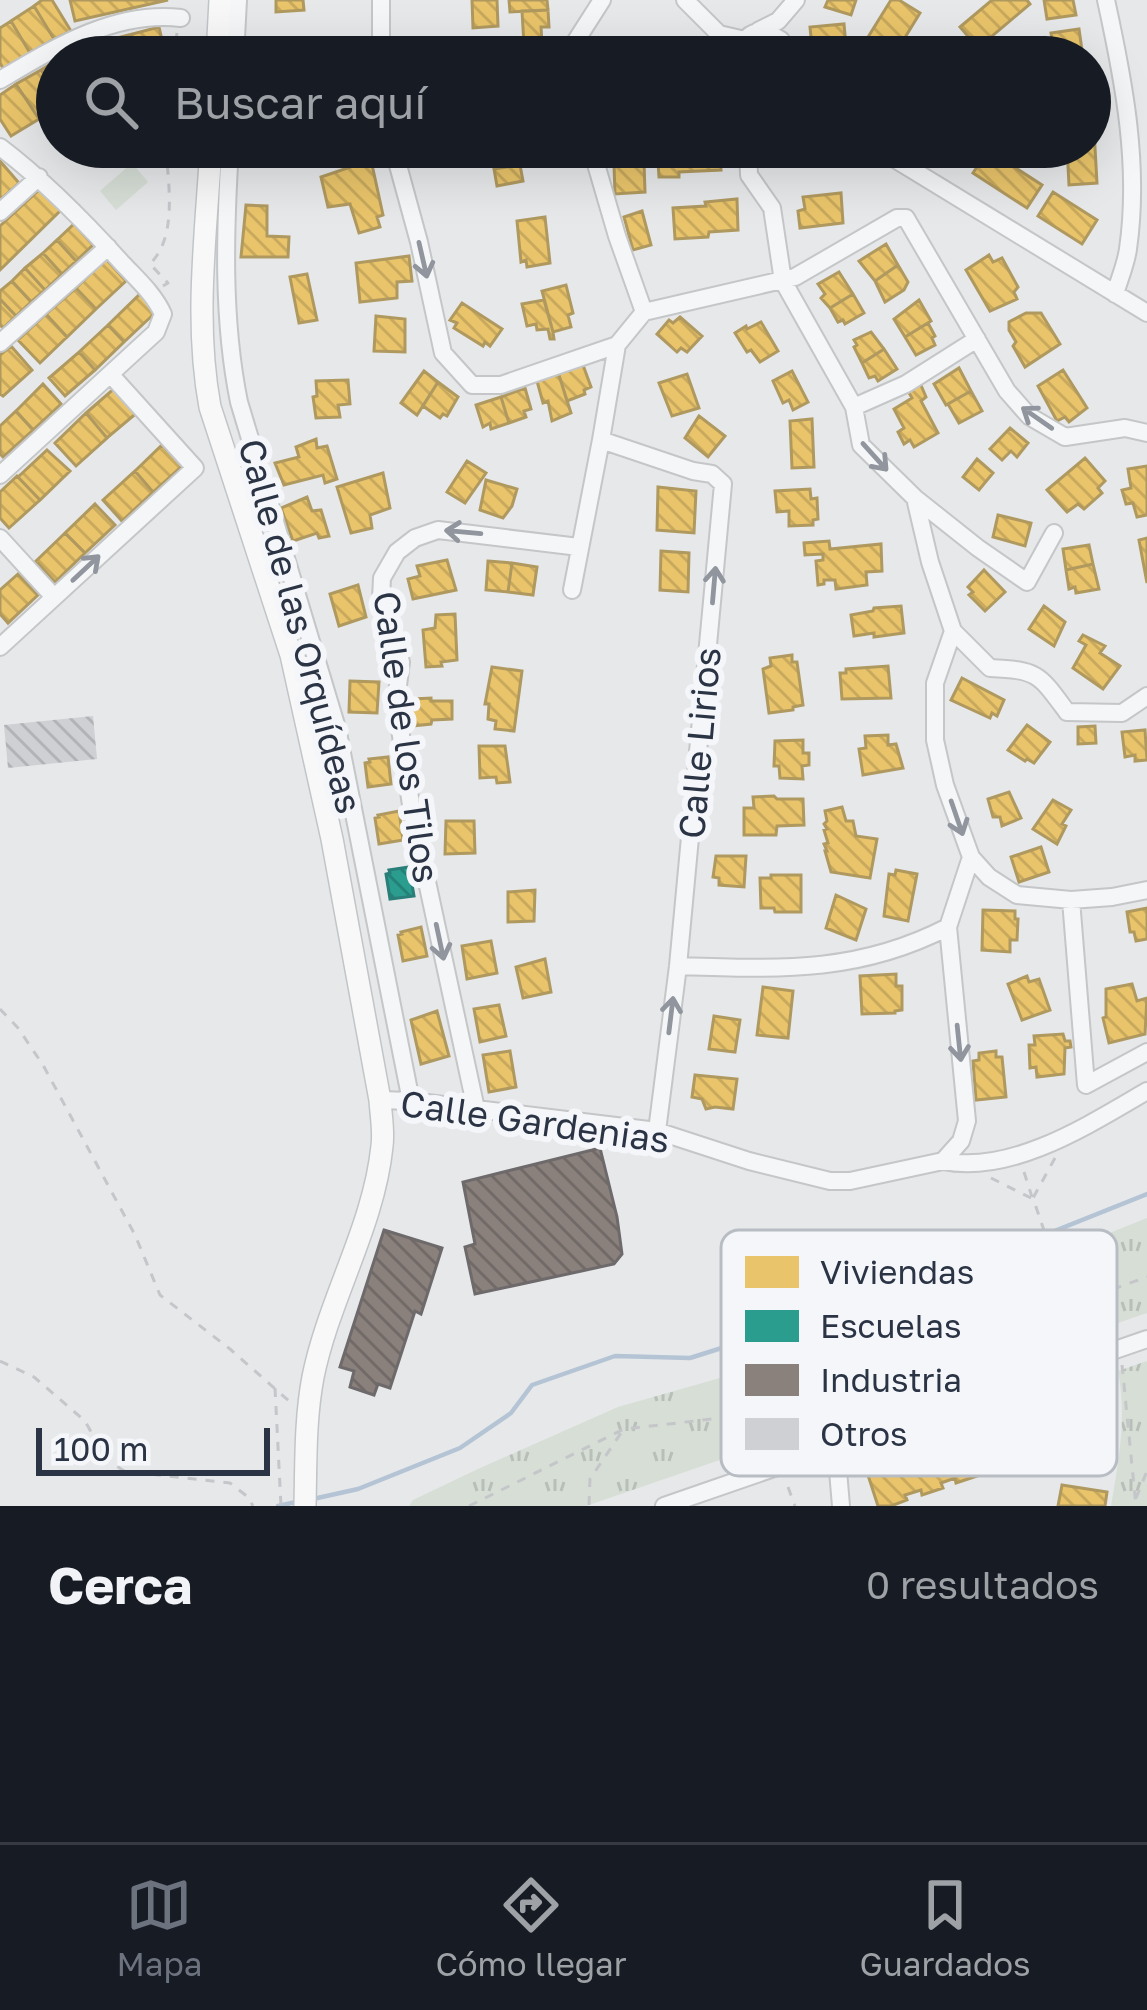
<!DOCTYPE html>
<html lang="es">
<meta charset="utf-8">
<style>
body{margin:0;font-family:"Golos Text",sans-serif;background:#242831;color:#f1f3f6}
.scale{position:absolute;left:36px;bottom:30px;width:234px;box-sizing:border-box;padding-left:12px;border:6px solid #2b3445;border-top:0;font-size:33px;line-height:42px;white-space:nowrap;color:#2b3445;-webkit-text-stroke:9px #f4f6f9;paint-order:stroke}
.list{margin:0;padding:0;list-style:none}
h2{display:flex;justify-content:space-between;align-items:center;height:156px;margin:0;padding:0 48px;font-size:51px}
h2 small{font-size:39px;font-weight:400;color:#9ea1a6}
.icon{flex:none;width:66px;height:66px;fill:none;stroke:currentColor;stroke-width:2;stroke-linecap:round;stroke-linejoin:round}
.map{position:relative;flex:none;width:1147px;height:1506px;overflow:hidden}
.search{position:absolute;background:#171b24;box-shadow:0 12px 48px #0002;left:36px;right:36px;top:36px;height:132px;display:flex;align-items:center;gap:30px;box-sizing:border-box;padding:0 42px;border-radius:66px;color:#9ea1a6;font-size:45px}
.sheet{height:336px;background:#171b24}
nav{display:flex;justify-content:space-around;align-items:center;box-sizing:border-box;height:168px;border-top:3px solid #363941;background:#171b24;font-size:33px;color:#9ea1a6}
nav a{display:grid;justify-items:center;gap:6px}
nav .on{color:#6c737f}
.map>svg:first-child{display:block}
.green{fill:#d6ded6}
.park{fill:url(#park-tufts)}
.homes{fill:url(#homes-back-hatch);stroke:#b0995f;stroke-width:3}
.schools{fill:url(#schools-back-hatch);stroke:#2a7e79;stroke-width:3}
.industry{fill:url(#industry-back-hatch);stroke:#6e6a6c;stroke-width:3}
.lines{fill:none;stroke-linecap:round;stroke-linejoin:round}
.stream{stroke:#b4c4d5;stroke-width:4.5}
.building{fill:url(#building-back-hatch)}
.minor-casing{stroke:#c4c6c8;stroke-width:20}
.major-casing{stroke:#c2c5c8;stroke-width:24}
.path{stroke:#c5c6ca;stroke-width:3;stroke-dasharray:9 9;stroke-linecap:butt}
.minor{stroke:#f5f6f7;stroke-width:16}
.major{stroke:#f8f8f8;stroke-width:21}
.oneway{stroke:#90959e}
.labels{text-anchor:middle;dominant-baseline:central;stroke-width:12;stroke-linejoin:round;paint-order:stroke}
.street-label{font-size:36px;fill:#2b3445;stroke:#f4f6f9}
.key{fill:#f4f6f9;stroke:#b8bcc3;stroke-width:3}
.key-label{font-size:33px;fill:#2b3445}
</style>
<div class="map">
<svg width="1147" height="1506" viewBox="0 0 1147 1506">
<defs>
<pattern id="park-tufts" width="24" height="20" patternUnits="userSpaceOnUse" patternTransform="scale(3)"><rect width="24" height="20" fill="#d6ded6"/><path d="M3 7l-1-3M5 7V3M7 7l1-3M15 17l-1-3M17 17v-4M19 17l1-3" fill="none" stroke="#b8bfb9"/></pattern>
<pattern id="homes-back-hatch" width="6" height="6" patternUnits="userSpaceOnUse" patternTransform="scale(3)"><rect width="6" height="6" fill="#e9c46a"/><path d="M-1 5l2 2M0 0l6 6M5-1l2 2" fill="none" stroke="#c8a95d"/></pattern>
<pattern id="schools-back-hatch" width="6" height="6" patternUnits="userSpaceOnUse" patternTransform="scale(3)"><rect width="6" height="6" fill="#2a9d8f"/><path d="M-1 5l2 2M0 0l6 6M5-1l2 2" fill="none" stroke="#248177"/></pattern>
<pattern id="industry-back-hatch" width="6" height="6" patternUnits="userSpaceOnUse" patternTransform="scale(3)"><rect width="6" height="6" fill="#8a817c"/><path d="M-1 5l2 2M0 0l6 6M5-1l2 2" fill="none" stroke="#716a67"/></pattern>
<pattern id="building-back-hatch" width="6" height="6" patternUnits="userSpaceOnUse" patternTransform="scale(3)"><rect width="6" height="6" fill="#ced0d3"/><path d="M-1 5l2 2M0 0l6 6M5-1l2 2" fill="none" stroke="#b1b3b6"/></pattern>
</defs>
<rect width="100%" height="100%" fill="#e6e8ea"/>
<path class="green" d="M132,163L148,182L116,210L100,191Z"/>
<path class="park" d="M1147,1218V1313L586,1506H409L413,1500L478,1469L618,1407L815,1351Z
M1147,1361V1506H1111C1119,1459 1127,1418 1118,1371Z"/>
<path class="homes" d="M42,0H52L71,31L54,39L34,6Z
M70,0H168L75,21Z
M276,0H303L304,10L276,12Z
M472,0H497L498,26L473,28Z
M509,0H547L548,10L510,12Z
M828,0H856L851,15L825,7Z
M891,0H899L920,13L893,57H871L860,50Z
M992,0H1027L1030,4L978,48L960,27Z
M1044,0H1073L1076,15L1047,19Z
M34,6L54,39L30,53L11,21Z
M548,10L549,27H541L542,43L524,45L522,11Z
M11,21L30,53L4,70L0,63V28Z
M844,24L847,57H813L810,27Z
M159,27L166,57H137L132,34Z
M1079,29L1083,57H1055L1051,33Z
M132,34L137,57H109L105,41Z
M105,41L109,57H79L76,49Z
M613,42L614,57H588L587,45Z
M678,46L699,51L698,57H676Z
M57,60V95L41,70Z
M41,70L57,95V107L39,119L16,84Z
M16,84L39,119L11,136L0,119V95Z
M1093,112L1097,183L1069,185L1067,147H1090V113Z
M504,147H518L520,165L494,169L489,150Z
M931,147H968L957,164Z
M988,150L1042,185L1027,208L973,173Z
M680,151V157H720L721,170L679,172V177H659L658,162L663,161L661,153Z
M371,160L383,215L377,217L380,227L359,233L350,204L328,207L321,177Z
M0,161L19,183L2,198L0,196Z
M644,162L645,192L615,194L614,165Z
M520,165L523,181L497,186L494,169Z
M39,190L61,210L0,270V226Z
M1053,192L1097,220L1082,244L1038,216Z
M841,193L843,223L800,228L798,211L805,209L803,197Z
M737,199L738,230L709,232L708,237L675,239L673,208L706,206L705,202Z
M246,205L267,206V236L289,237L288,257H241Z
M642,211L651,245L633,250L624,217Z
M545,217L550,263L527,267L526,260L521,262L517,221Z
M74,224L93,245L76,261L57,240Z
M57,240L76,261L62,274L43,253Z
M886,244L898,265L875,281L859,261Z
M43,253L62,274L45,290L25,268Z
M989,255L993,262L1002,258L1018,287L1014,292L1017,299L990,311L966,270Z
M409,256L412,281L397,282V298L360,302L356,263Z
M106,259L126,281L96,309L76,288Z
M898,265L908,282L904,290L885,302L875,281Z
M25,268L45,290L31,302L12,281Z
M839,272L853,294L830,308L821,298L825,294L818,284Z
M307,274L317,320L299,323L290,277Z
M12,281L31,302L16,316L0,299V291Z
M566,285L573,313L568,315L571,327L553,332L542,291Z
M76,288L96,309L67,337L46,314Z
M140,294L156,312L124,342L108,325Z
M853,294L864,313L845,324L843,320L838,322L830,308Z
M0,299L16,316L3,328L0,325Z
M544,300L553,332L554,339H550L548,329L537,330L536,324L527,326L522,304Z
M919,300L931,321L905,337L894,319Z
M462,303L502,329L490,346L485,342L483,346L454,328L457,323L450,320Z
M1026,313H1041L1060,344L1025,367L1013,346L1016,342L1009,330V322Z
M46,314L67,337L40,363L18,340Z
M376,316L405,319V352L374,351Z
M680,317L702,336L687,352L681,348L677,352L657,334L669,320L673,323Z
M761,322L778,351L760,362L751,350L747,352L735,333L746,326L747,329Z
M928,323L935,336L932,338L935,345L916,355L905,337Z
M108,325L124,342L95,370L79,352Z
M871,332L884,349L862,363L854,347L857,345L854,340Z
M11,346L32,370L3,396L0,394V355Z
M884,349L897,369L878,381L875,376L869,378L862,363Z
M79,352L95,370L65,396L49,378Z
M583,365L591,387L584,390L585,394L567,401L558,372Z
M959,368L971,391L946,405L934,384Z
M1063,370L1087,408L1069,422L1065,417L1057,421L1038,386Z
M424,371L438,382L417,415L401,403Z
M792,371L808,402L793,410L789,400L783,403L773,381Z
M558,372L571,413L552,421L548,401L543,403L537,381Z
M687,374L699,408L672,416L659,383Z
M348,380L350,404L338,405L340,417L316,418L313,397L317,396L316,381Z
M438,382L458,397L447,416L443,414L440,418L423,406Z
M920,383L926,397L921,401L938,433L914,447L910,440L904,444L898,432L904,428L894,409L912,398L908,391Z
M43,384L61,404L33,430L16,411Z
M117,386L139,411L107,438L86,413Z
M525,388L531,409L524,411L526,417L509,423L501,397Z
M971,391L982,411L959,423L948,404Z
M501,397L509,423L491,429L490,423L483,427L476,405Z
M16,411L33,430L3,457L0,454V426Z
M86,413L107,438L76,466L55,443Z
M699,416L725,436L708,457L685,438Z
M812,419L814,467L792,468L790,421Z
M1010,428L1028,443L1017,457L1011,451L1002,460L990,449Z
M316,439L317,448L327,446L337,479L325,483L323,475L284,485L275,463L299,457L296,447Z
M162,445L182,466L153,492L135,471Z
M47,450L70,471L40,500L18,477Z
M1085,458L1105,481L1098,488L1102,493L1084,509L1078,504L1067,512L1047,490Z
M977,459L993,473L979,490L963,477Z
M467,461L486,473L465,503L447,492Z
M1147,466V515L1137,517L1133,503L1126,504L1122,490L1131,488L1128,469Z
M135,471L153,492L122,521L103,500Z
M383,473L390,508L370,515L372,528L351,533L337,487Z
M17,476L40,500L9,528L0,518V492Z
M486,480L517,489L512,506L503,518L480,510Z
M658,487L696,491L694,533L657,530Z
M810,489L811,499L817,498L818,519L813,520V525L789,526V511L777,512L775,491Z
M307,497L312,511L321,510L329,536L319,538L317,533L293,541L281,508Z
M95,504L115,525L85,553L65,533Z
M998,515L1031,523L1025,546L993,537Z
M65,533L85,553L55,582L36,561Z
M1147,538V583L1139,540Z
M829,541L830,549L881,544L882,571L866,572L867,585L836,589L835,580H824V584L818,585L816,561L823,560V554L805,555L804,543Z
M1089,545L1093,564L1066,570L1063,549Z
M661,551L689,553L688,592L660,590Z
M447,560L456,590L413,599L408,579L420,576L417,566Z
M488,561L512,563L508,592L486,590Z
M512,563L537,567L533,595L508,592Z
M1093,564L1099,589L1076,593L1075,587L1069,589L1066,570Z
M984,570L1005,592L985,611L969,595L973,592L968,587Z
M18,574L38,595L8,623L0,614V590Z
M358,585L366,617L339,626L330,594Z
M901,606L904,633L874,637V633L854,636L851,615L873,611L874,608Z
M1044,606L1065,622L1054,646L1029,629Z
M455,614L457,660L441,662L442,666L426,667L423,630L435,628L436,615Z
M1083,635L1105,646L1100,653L1120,666L1103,689L1073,668L1086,645L1079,641Z
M792,655V662H797L803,705L793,707V710L769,713L763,669L771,666L770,658Z
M888,666L891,698L842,699L840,673H846V669Z
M492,667L522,671L514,731L495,729L496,721L488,719L489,704H485Z
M962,678L1004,700L997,716L992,713L990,718L951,700Z
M350,681L379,682L377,713L349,712Z
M431,698V701H452V719L432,720L431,724L412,726L413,699Z
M1027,725L1050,742L1034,763L1027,759L1025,761L1008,750Z
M1095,726L1096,743L1078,744V727Z
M1145,730L1147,760L1135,761V755L1125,757L1122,732Z
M888,735V745L896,744L903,768L863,775L859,749L866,748L865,736Z
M803,740V753H809V765L802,766L803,779L780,778L779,766H774L775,741Z
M479,746H505L510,782L497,783L496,777L480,778Z
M388,757L391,784L368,787L365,763L370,762L369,759Z
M1009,792L1021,818L1002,826L1000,817H993L988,799Z
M774,796L777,799H803L804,825L777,826L776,835H744V808H754L753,797Z
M1053,800L1071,810L1062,824L1066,826L1057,844L1033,829Z
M842,807L846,821H853L856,836L877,839L870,878L831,872L825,851H827L824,844L828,843L824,830L827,829L824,824L827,821L825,811Z
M399,811L403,840L379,844L375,818L379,817L378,815Z
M446,821H474L475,853L445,854Z
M1041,847L1049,872L1019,882L1011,857Z
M716,856H746L744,887L719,885V878L713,877Z
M896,870L917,874L908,921L884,916L889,874L895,875Z
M771,875H801V912H775L774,908H761L760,878H771Z
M535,890L534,921L508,922V892Z
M836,895L866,909L856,940L826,928Z
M1147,908V939L1136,941L1134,932H1130L1127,912Z
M983,910L1015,911V919H1018L1017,940H1010V952L982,950Z
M421,927L427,956L403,961L398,935L402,934L401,932Z
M491,941L497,973L467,979L462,946Z
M545,959L551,992L523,998L516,967Z
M896,974V986H902V1010L895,1011V1013L862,1014L860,976Z
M1027,976L1029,982L1039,979L1050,1010L1022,1020L1008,984Z
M1132,984L1137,1001L1147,998L1145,1034L1109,1043L1103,1018L1106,1017V989Z
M763,987L793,991L788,1038L757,1035Z
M499,1005L506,1036L480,1042L474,1009Z
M437,1011L449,1056L421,1064L411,1020Z
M714,1016L740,1020L735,1052L709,1049Z
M1063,1034L1065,1041H1070L1071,1047L1065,1048L1064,1074L1037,1077L1036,1067L1030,1068L1029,1045H1035L1034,1036Z
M510,1051L516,1087L489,1092L483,1055Z
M996,1051V1057H1002L1006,1097L976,1100L973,1061L979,1060V1053Z
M695,1075L737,1079L733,1109L715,1107L706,1109L702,1099L692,1097Z
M998,1420L1013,1463L992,1471L991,1465L975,1471L977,1476L956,1483L955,1478L941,1483L943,1488L922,1495L921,1490L905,1495L907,1500L891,1506H878L866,1469L872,1467V1464L892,1457L893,1460L908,1454V1452L942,1443L941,1440L978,1430L977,1427Z
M1062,1485L1107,1492L1105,1506H1058Z"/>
<path class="schools" d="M409,867L414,896L390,899L386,874L390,873L389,870Z"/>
<path class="industry" d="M600,1148L617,1217L622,1254L614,1264L475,1294L465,1247L475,1244L463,1182Z
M384,1230L442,1248L421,1314L415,1311L390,1388L378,1384L374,1395L350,1387L354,1371L340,1367Z"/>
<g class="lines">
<path class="stream" d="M313,1499L358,1489L460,1448L511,1413L532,1385L615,1356L690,1358L917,1286L1147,1194
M278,1506L296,1502"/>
</g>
<path class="building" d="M93,716L97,759L8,768L4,725Z"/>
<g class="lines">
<g class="minor-casing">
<path id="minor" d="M685,0L719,34L745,40
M1106,0C1124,82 1140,166 1128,249C1126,264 1119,280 1115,294
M758,31L778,21L796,0
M235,57L238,0
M381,57V0
M570,57L572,47L602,0
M741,57C740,40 750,31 766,31L781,40L784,57
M0,80C54,48 115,10 181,18
M0,147C45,181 84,221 122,263C137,279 154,294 163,314L156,332L0,475
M230,147C225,231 222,319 239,402L337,728L411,1101
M393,147L419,242L443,353L472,385H501L617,345L644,312L795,277L897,218H906L1007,391L1029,416L1065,437L1125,428L1147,433
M591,147L617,236L644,312
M748,147L749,175L772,208L783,281L854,407L861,445L915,498L930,562L953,631L935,683V740L945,785L971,857L989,877L1017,895L1071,900L1112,897L1147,890
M875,147L1147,313
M0,212L39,177
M0,343L108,247
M854,407L906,384L977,339
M601,440L693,471L712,474L723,484L678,966L657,1131
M915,498L978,548L1027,582L1054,533
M0,538L54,597
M572,590L601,440L617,345
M953,631L990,668C1038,670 1039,674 1067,712L1122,713L1147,696
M0,647L195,468L111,375
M1071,900L1086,1085L1147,1052
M678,966C777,969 857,974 948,927L971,857
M380,1100L411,1101L657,1131L749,1161L830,1181H850L943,1161L961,1141L967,1121L948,927
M476,1109L412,812L396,701L401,662L381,599L382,578L397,552L415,538L438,530L579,547
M943,1161C1012,1175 1090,1124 1147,1091
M836,1447L841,1506
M664,1506L1147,1339"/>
</g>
<g class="major-casing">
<path id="major" d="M217,57L220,0
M211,147C206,234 194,321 210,407L291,655L332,839L380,1100C381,1116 384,1131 382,1146C374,1226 329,1298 313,1377C305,1419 306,1463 305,1506"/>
</g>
<path class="path" d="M173,57L177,33
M163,286L168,283L150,264C178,236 168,184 166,147
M0,1009L18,1028L43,1065L135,1235L160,1295L230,1349L289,1401
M1055,1158L1033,1198L1069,1304
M1024,1172L1032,1197
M991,1178L1031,1198
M1066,1309L1078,1345
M0,1361L34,1377L85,1421L106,1459L124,1471L230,1483L248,1497L253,1506
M1122,1365L1136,1506
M275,1388L281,1506
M819,1397L822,1425
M788,1487L795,1506
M1136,1498L1147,1471
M589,1505L590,1479L621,1433
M469,1506L624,1429L765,1413L1147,1277"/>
<use href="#minor" class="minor"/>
<use href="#major" class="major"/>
</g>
<defs><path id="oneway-shaft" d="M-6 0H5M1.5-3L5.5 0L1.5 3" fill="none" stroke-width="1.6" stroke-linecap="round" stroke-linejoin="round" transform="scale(3)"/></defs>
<g class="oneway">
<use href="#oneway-shaft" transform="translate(423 260) rotate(77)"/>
<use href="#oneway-shaft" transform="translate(1037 418) rotate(-145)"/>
<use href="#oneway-shaft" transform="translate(875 457) rotate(48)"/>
<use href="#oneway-shaft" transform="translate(463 532) rotate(-175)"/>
<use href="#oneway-shaft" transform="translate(86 568) rotate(-43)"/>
<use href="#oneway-shaft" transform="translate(714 585) rotate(-85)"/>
<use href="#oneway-shaft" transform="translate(957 818) rotate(71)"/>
<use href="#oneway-shaft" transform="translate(440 942) rotate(78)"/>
<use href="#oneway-shaft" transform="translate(671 1015) rotate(-83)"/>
<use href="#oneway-shaft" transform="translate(959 1043) rotate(84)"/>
</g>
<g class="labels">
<g class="street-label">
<text transform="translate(301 626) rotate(75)">Calle de las Orquídeas</text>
<text transform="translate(407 737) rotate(82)">Calle de los Tilos</text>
<text transform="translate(699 743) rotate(-85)">Calle Lirios</text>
<text transform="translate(535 1121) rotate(8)">Calle Gardenias</text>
</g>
</g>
<rect x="721" y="1230" width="396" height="246" rx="18" class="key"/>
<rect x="745" y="1256" width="54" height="32" fill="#e9c46a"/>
<rect x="745" y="1310" width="54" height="32" fill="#2a9d8f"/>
<rect x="745" y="1364" width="54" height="32" fill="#8a817c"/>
<rect x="745" y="1418" width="54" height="32" fill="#ced0d3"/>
<g class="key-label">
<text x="820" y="1284">Viviendas</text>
<text x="820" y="1338">Escuelas</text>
<text x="820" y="1392">Industria</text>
<text x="820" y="1446">Otros</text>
</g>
</svg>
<div class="scale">100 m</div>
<div class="search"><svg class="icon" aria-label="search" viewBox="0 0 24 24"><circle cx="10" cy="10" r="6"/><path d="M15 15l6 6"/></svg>Buscar aquí</div>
</div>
<section class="sheet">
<h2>Cerca<small>0 resultados</small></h2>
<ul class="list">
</ul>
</section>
<nav>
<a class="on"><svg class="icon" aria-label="map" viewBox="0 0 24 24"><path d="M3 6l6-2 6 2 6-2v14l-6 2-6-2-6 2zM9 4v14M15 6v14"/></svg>Mapa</a>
<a><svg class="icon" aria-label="directions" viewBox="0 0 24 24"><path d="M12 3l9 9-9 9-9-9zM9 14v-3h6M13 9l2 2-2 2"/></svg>Cómo llegar</a>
<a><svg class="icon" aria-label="saved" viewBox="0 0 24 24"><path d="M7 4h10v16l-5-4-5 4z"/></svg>Guardados</a>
</nav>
